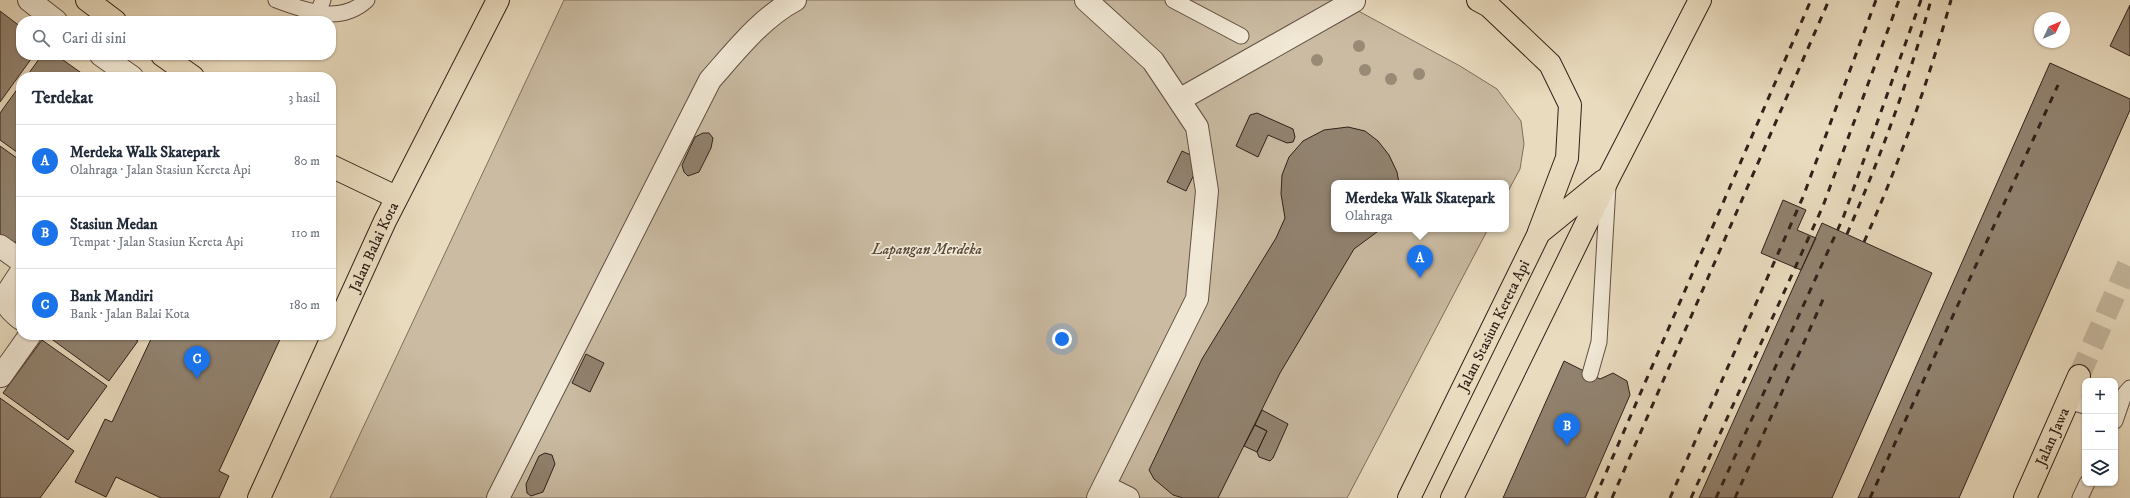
<!DOCTYPE html>
<html lang="id">
<meta charset="utf-8">
<style>
body{margin:0;font-family:"IM FELL DW Pica",serif;background:#f2f2f3;color:#1f2937}
.controls{position:absolute;right:12px;bottom:12px;display:grid;overflow:hidden;border-radius:8px;box-shadow:0 1px 3px #0004}
.controls button{width:36px;height:36px;display:grid;place-items:center;padding:0;border:0;border-bottom:1px solid #e0e1e3;background:#fff;color:#1f2937;font:20px sans-serif}
.compass{position:absolute;left:2034px;top:12px;width:36px;height:36px;border-radius:50%;background:#fff;box-shadow:0 1px 3px #0004;rotate:46deg}
.you{position:absolute;left:1062px;top:339px;width:14px;height:14px;margin:-10px;border:3px solid #fff;border-radius:50%;background:#1a73e8;box-shadow:0 0 0 6px #1a73e833}
.badge{display:grid;place-items:center;width:26px;height:26px;border-radius:50%;background:#1a73e8;color:#fff;font-size:13px;font-weight:700}
.pin{position:absolute;translate:-50% -33px;filter:drop-shadow(0 1px 2px #0008)}
.pin::after{content:'';position:absolute;top:21px;width:14px;height:12px;background:inherit;clip-path:polygon(0 0,100% 0,50% 100%)}
.popup{position:absolute;left:1331px;top:180px;width:178px;height:52px;box-sizing:border-box;display:grid;place-content:center;border-radius:8px;background:#fff;filter:drop-shadow(0 1px 3px #0005);font-size:13px;white-space:nowrap;color:#747a83}
.popup b{font-size:15px;color:#1f2937}
.popup::after{content:'';position:absolute;left:50%;top:100%;margin-left:-8px;border:8px solid transparent;border-top-color:#fff}
.list{margin:0;padding:0;list-style:none}
h2{display:flex;justify-content:space-between;align-items:center;height:52px;margin:0;padding:0 16px;font-size:17px}
h2 small{font-size:13px;font-weight:400;color:#747a83}
.list li{display:grid;grid-template-columns:26px 1fr auto;gap:12px;align-items:center;box-sizing:border-box;height:72px;padding:0 16px;border-top:1px solid #e0e1e3}
.list b{display:block;font-size:15px;white-space:nowrap}
.list p{margin:0;font-size:13px;white-space:nowrap;color:#747a83}
.list em{font-size:13px;font-style:normal;color:#747a83}
.icon{flex:none;width:22px;height:22px;fill:none;stroke:currentColor;stroke-width:2;stroke-linecap:round;stroke-linejoin:round}
.map{position:relative;flex:none;width:2130px;height:498px;overflow:hidden}
.search{position:absolute;background:#fff;box-shadow:0 1px 3px #0004;left:16px;top:16px;width:320px;height:44px;display:flex;align-items:center;gap:10px;box-sizing:border-box;padding:0 14px;border-radius:16px;color:#747a83;font-size:15px}
.panel{position:absolute;background:#fff;box-shadow:0 1px 3px #0004;left:16px;top:72px;width:320px;height:268px;border-radius:16px}
.map>svg:first-child{display:block}
.green{fill:#cabba2;stroke:#7e6e5e}
.building{fill:#91826f;stroke:#32211a}
.lines{fill:none;stroke-linecap:round;stroke-linejoin:round}
.primary-tunnel{stroke:#c4b69d;stroke-width:22;stroke-dasharray:22 11;stroke-linecap:butt}
.lane-casing{stroke:#605043;stroke-width:17}
.street-casing{stroke:#605043;stroke-width:24}
.primary-casing{stroke:#32211a;stroke-width:24}
.lane{stroke:#f1e8d5;stroke-width:15}
.street{stroke:#f1e8d5;stroke-width:22}
.primary{stroke:#e9dbbe;stroke-width:22}
.rail{stroke:#32211a;stroke-width:3;stroke-dasharray:7 7;stroke-linecap:butt}
.tree{fill:#998a76}
.labels{text-anchor:middle;dominant-baseline:central;stroke-width:3.5;stroke-linejoin:round;paint-order:stroke}
.street-label{font-size:15px;fill:#32211a;stroke:#f1e8d5}
.park-label{font-size:15px;font-style:italic;fill:#58483c;stroke:#f1e8d5}
</style>
<div class="map">
<svg width="2130" height="498" viewBox="0 0 2130 498">
<rect width="100%" height="100%" fill="#e9dbbe"/>
<filter id="stains"><feTurbulence type="fractalNoise" baseFrequency=".005" numOctaves="4"/><feColorMatrix values="0 0 0 0 .2 0 0 0 0 .09 0 0 0 0 .02 0 0 0 .5 -.17"/></filter>
<radialGradient id="worn" r=".72"><stop offset=".6" stop-color="#630" stop-opacity="0"/><stop offset="1" stop-color="#630" stop-opacity=".3"/></radialGradient>
<path class="green" d="M564,0H1338L1460,66L1497,89L1521,121L1524,144L1520,169L1506,195V183H1334V229H1488L1347,498H330Z"/>
<path class="building" d="M2130,5V56L2110,46Z
M0,11L21,27V55H34L0,102Z
M42,55H56L87,77H26Z
M2050,63L2130,99V110L1959,498H1858Z
M21,84V155L0,140V113Z
M1257,113L1293,129L1295,137L1293,142L1287,143L1268,135L1258,157L1236,146L1250,115Z
M1348,127L1365,131L1378,141L1389,155L1397,172L1399,183H1334V229H1381L1354,249L1280,373L1218,498H1183L1173,495L1154,479L1149,470L1202,359L1276,238L1285,218L1281,194L1282,175L1289,157L1303,141L1324,130Z
M703,133H709L713,138L711,148L699,172L688,176L684,172L682,165L695,137Z
M0,146L21,161V234L14,244L0,234Z
M1182,151L1201,160L1186,191L1167,182Z
M1783,200L1806,210L1797,230L1816,238L1801,270L1761,253Z
M1822,223L1932,273L1832,498H1699Z
M46,335H129L138,341L109,381Z
M143,335H282L219,471L229,476L219,498H161L116,477L106,497L75,482L105,419L112,422L151,339Z
M42,340L107,386L68,440L3,393Z
M586,354L604,363L590,392L572,383Z
M1564,361L1600,379L1613,373L1627,381L1630,395L1585,498H1503Z
M0,398L74,451L40,498H0Z
M1262,410L1288,424L1273,458L1270,461L1259,457L1257,452L1267,431L1255,425Z
M1255,425L1267,431L1257,452L1244,446Z
M545,453L552,455L555,464L543,492L531,496L527,493L526,484L539,456Z"/>
<g class="lines">
<path class="primary-tunnel" d="M2079,376L2130,260"/>
<g class="lane-casing">
<path id="lane" d="M276,0C307,11 340,25 367,0
M1173,0L1241,36
M317,14L323,0
M1590,374L1599,342L1608,186
M2068,401L2085,406
M2115,421L2124,395L2130,388
M2080,498L2087,483"/>
</g>
<g class="street-casing">
<path id="street" d="M29,0L56,21
M1086,0L1153,61L1197,127L1207,191L1197,299L1098,498
M101,55L132,77
M1179,100L1354,1
M0,246L21,261
M21,272L6,295C5,307 13,312 21,319
M1,376L30,335
M1104,486L1128,498
M498,498L710,80C735,52 761,18 795,0"/>
</g>
<g class="primary-casing">
<g id="primary">
<path d="M87,0L115,21"/>
<path d="M1478,0L1489,6L1550,64L1570,105L1567,158L1539,232"/>
<path d="M162,55L193,77"/>
<path d="M331,166L396,197"/>
<path id="s1" d="M259,498L385,221L498,0"/>
<path id="s2" d="M1409,498L1539,233L1603,181"/>
<path d="M1452,498L1609,177L1700,0"/>
<path id="s3" d="M2025,498L2079,376"/>
</g>
</g>
<use href="#lane" class="lane"/>
<use href="#street" class="street"/>
<use href="#primary" class="primary"/>
<path class="rail" d="M1847,234C1880,158 1909,80 1931,0
M1864,242C1899,164 1928,83 1951,0
M1595,498L1811,0
M1612,498L1829,0
M1670,498L1803,197L1876,0
M1691,498L1823,206L1899,0
M1716,498L1843,218L1921,0
M1735,498L1825,295
M1870,498L2058,85"/>
</g>
<g class="tree">
<circle cx="1359" cy="46" r="6"/>
<circle cx="1317" cy="60" r="6"/>
<circle cx="1365" cy="70" r="6"/>
<circle cx="1419" cy="74" r="6"/>
<circle cx="1391" cy="79" r="6"/>
</g>
<g class="labels">
<g class="street-label">
<text stroke="none"><textPath href="#s1" startOffset="276">Jalan Balai Kota</textPath></text>
<text stroke="none"><textPath href="#s2" startOffset="192">Jalan Stasiun Kereta Api</textPath></text>
<text stroke="none"><textPath href="#s3" startOffset="67">Jalan Jawa</textPath></text>
</g>
<g class="park-label">
<text x="927" y="249">Lapangan Merdeka</text>
</g>
</g>
<rect width="100%" height="100%" filter="url(#stains)"/>
<rect width="100%" height="100%" fill="url(#worn)"/>
</svg>
<div class="controls">
<button>+</button>
<button>−</button>
<button><svg class="icon" aria-label="layers" viewBox="0 0 24 24"><path d="M12 4l9 5-9 5-9-5zM3 14l9 5 9-5"/></svg></button>
</div>
<svg class="compass" viewBox="-18 -18 36 36"><path d="M0-13l5 13h-10z" fill="#e53935"/><path d="M0 13l5-13h-10z" fill="#747a83"/></svg>
<div class="you"></div>
<div class="pin badge" style="left:1420px;top:278px">A</div>
<div class="popup"><b>Merdeka Walk Skatepark</b>Olahraga</div>
<div class="pin badge" style="left:1567px;top:446px">B</div>
<div class="pin badge" style="left:197px;top:379px">C</div>
<div class="search"><svg class="icon" aria-label="search" viewBox="0 0 24 24"><circle cx="10" cy="10" r="6"/><path d="M15 15l6 6"/></svg>Cari di sini</div>
<section class="panel">
<h2>Terdekat<small>3 hasil</small></h2>
<ul class="list">
<li><span class="badge">A</span><div><b>Merdeka Walk Skatepark</b><p>Olahraga · Jalan Stasiun Kereta Api</p></div><em>80 m</em></li>
<li><span class="badge">B</span><div><b>Stasiun Medan</b><p>Tempat · Jalan Stasiun Kereta Api</p></div><em>110 m</em></li>
<li><span class="badge">C</span><div><b>Bank Mandiri</b><p>Bank · Jalan Balai Kota</p></div><em>180 m</em></li>
</ul>
</section>
</div>
